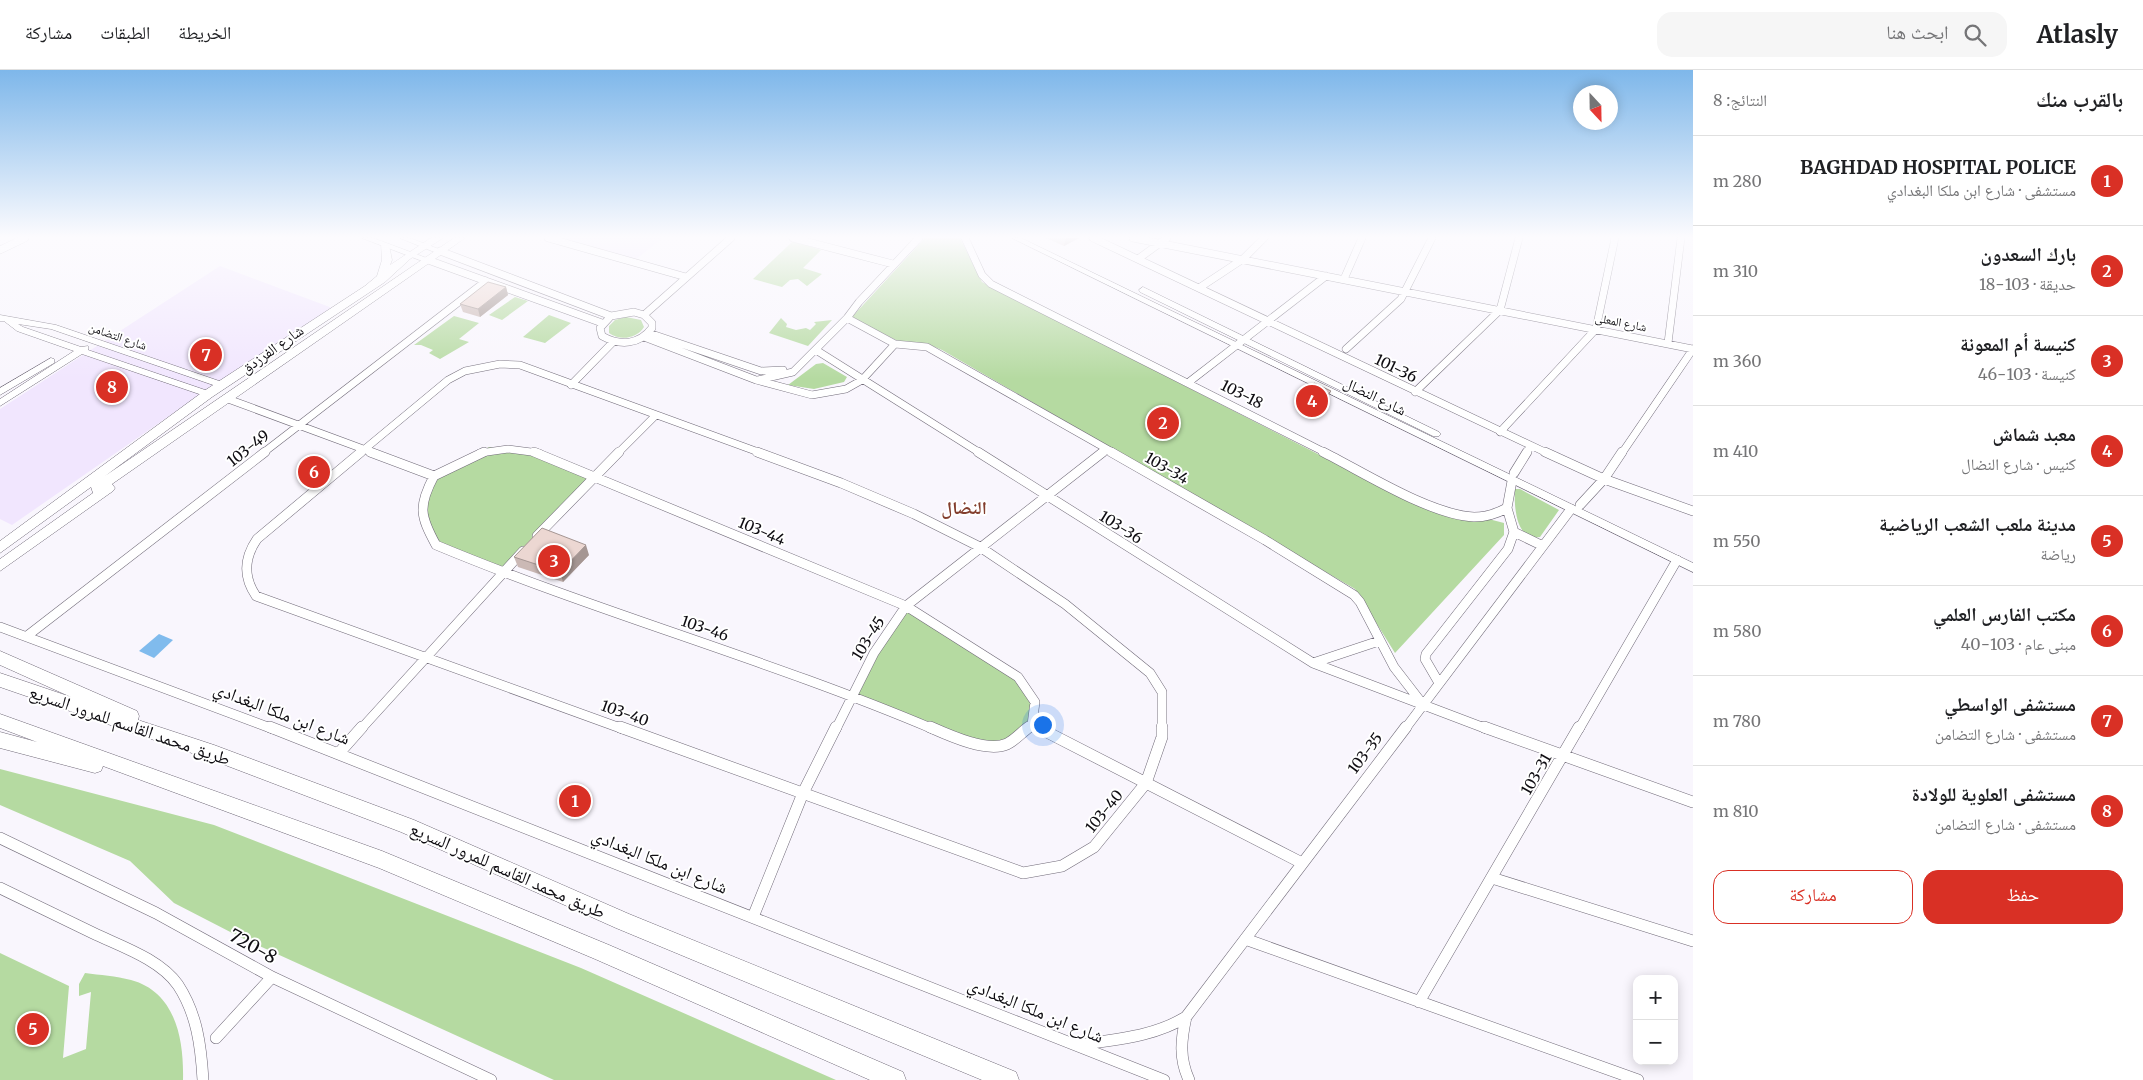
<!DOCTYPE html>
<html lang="ar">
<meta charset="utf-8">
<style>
body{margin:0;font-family:Merriweather,"Noto Naskh Arabic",serif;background:#f6f6f6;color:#202124;direction:rtl}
.controls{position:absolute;right:15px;bottom:15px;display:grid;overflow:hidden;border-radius:10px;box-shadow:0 2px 12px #0003}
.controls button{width:45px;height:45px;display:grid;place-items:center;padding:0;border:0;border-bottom:1px solid #e0e0e0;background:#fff;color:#202124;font:25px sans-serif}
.compass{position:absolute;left:1573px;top:15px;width:45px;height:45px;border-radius:50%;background:#fff;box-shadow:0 2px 12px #0003;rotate:158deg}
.you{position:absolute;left:1042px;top:654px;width:18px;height:18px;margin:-12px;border:4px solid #fff;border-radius:50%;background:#1a73e8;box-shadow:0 0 0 8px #1a73e833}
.badge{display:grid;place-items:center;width:32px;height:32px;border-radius:50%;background:#d93025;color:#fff;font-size:16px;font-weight:700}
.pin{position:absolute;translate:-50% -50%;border:2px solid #fff;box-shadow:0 1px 5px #0006}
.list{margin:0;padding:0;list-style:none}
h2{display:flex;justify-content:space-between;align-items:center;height:65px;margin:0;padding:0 20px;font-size:21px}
h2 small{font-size:16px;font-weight:400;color:#757577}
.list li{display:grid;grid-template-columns:32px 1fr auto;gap:15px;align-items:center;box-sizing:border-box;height:90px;padding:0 20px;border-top:1px solid #e0e0e0}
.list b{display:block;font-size:19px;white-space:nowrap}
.list p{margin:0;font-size:16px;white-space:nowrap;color:#757577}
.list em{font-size:16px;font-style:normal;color:#757577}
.actions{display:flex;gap:10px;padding:15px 20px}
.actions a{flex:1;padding:11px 0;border:1px solid #d93025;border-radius:15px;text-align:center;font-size:18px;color:#d93025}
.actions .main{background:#d93025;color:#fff}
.icon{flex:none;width:28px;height:28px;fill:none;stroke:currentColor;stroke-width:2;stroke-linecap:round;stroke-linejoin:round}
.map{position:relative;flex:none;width:1693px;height:1010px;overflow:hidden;direction:ltr}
header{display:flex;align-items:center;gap:30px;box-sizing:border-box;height:70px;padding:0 25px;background:#fff;border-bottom:1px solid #e0e0e0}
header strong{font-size:24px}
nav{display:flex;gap:28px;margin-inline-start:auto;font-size:18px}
.search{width:350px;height:45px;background:#f6f6f6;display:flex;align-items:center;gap:12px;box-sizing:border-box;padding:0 18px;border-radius:15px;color:#757577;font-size:19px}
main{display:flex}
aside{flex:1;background:#fff}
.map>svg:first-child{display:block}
.built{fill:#f1e6fe}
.green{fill:#b5daa1}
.water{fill:#80bbed}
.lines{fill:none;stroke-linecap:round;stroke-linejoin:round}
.street-far2-casing{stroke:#706a78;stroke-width:8}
.street-far1-casing{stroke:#706a78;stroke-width:10}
.street-casing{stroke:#706a78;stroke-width:12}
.secondary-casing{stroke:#706a78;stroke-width:1}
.primary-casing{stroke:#706a78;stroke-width:1}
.highway-casing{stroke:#706a78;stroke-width:1}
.street-far2{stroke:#fff;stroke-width:7}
.street-far1{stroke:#fff;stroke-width:9}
.street{stroke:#fff;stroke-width:11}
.secondary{fill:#fff;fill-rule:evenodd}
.primary{fill:#fff;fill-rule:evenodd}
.highway{fill:#fff;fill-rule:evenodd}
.wall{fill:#cbb9b5}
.shaded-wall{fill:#a59693}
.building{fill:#ecd7d2;stroke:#a59693}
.labels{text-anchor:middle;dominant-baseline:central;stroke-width:4;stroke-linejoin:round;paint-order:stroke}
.far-street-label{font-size:12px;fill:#0f0d12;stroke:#fff}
.street-label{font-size:15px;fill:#0f0d12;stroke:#fff}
.quarter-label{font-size:18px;font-weight:bold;fill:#833e2d;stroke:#fff}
.near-street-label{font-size:18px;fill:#0f0d12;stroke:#fff}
</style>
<header>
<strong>Atlasly</strong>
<div class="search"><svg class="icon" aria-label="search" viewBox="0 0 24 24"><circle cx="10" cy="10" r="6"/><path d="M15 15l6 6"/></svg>ابحث هنا</div>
<nav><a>الخريطة</a><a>الطبقات</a><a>مشاركة</a></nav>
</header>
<main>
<aside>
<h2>بالقرب منك<small>النتائج: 8</small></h2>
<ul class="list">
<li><span class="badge">1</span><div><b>BAGHDAD HOSPITAL POLICE</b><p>مستشفى · شارع ابن ملكا البغدادي</p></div><em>280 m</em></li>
<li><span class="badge">2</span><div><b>بارك السعدون</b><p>حديقة · 103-18</p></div><em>310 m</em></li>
<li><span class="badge">3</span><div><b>كنيسة أم المعونة</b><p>كنيسة · 103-46</p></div><em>360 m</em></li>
<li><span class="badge">4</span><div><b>معبد شماش</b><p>كنيس · شارع النضال</p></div><em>410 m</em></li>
<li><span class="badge">5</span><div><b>مدينة ملعب الشعب الرياضية</b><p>رياضة</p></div><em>550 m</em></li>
<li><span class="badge">6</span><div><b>مكتب الفارس العلمي</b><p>مبنى عام · 103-40</p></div><em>580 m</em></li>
<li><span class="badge">7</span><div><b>مستشفى الواسطي</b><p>مستشفى · شارع التضامن</p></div><em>780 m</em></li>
<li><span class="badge">8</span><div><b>مستشفى العلوية للولادة</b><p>مستشفى · شارع التضامن</p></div><em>810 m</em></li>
</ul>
<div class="actions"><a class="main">حفظ</a><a>مشاركة</a></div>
</aside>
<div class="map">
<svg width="1693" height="1010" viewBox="0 0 1693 1010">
<rect width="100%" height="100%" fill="#f9f6fd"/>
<path class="built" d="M556,168H662L634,191Z
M220,196L335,239L221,310L12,455L0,449V339Z"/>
<path class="green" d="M925,168H960L982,212L1001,222L1400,426L1504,453V465L1395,583L1355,519L942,280L930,275L898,271L851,248Z
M793,171L821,180L803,198L822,204L807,216L798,209L790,210L782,217L753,209Z
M515,227L528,231L502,250L489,245Z
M549,245L571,253L545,273L523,267Z
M454,246L479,253L459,269L469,272L440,289L429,283L433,280L421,275H414Z
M626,247L641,250L644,257C637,269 619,271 609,263V256L615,250Z
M781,248L787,254L786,257L796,260L806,258L810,260L816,254L814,252L832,250L808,276L769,263Z
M823,293L847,307L844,312L814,319L788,315L816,294Z
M489,377L538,383L594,406L504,498L436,475L421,445L434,406Z
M1515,419H1520L1559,440L1540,467C1515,472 1514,434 1515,419Z
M906,536L1018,607L1035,632L1032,655L1006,675H982L853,625Z
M0,699L214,755L581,898L836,1010H554L240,867L174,833L130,791L0,735Z
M0,883L69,916L63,988L86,979L91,922L79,926V914L85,903C100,905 116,906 131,910C176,922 184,970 183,1010H0Z"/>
<path class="water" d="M159,564L173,570L154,588L139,581Z"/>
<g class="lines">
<g class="street-far2-casing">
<path id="street-far2" d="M548,168L686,207
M793,168L893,194
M965,168L982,205L991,214L1326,383
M1093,168L1547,383
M1133,168L1693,279
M0,180L25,168
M440,181L611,246
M1138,189L1167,168
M428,190L602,253
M1344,209L1362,168
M1199,218L1243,189L1264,168
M634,242L644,245L652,253V258C639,275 620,276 602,266L600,258L611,246Z
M644,245L731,168
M847,248L895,274L927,277L1114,383
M649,263L761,301L783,300
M644,267L756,310L812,325L846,319L862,310L895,274
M1668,273L1681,168
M1346,279L1401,229L1432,168
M816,280L980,383
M758,310L793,302L847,248L859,232L919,168
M1189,312L1326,206
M571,315L613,272
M1415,322L1500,240L1519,168
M228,329L374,383
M1500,362L1596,259L1615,168
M263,383L486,211
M360,383L448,310L465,301L500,294L520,295L761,383
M480,383L508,379L539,383
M618,383L656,345
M1102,383L1106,380
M1526,383L1531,376
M1622,383L1693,279"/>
</g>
<g class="street-far1-casing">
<path id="street-far1" d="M361,382L257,469C244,488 243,507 256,526L623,659
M370,382L434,406
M534,382L906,536L1018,607L1035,632L1032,655
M757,382L841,413L914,444L980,477L1065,534L1150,603L1162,622V659
M978,382L1313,593L1487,659
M1111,382L1265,470L1354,525L1360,532L1394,597L1421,632
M1323,382C1363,402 1430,445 1474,447C1487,447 1496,444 1507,438L1512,411
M1545,382L1604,409L1693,441
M1514,403L1527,382
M434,406C418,436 420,446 436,475C599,543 770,590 933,659
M434,406L484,382
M1580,435L1604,409L1622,382
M1514,462L1543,476
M537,466L619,382
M0,557L273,659
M27,566L265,382
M1313,593L1379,571
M1439,613L1425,589L1426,584L1508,479L1514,462L1507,438
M1032,655L1039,659
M361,659L523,481
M836,659L874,583L906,536L1103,382
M1027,659L1032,655
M1405,659L1571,439
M1579,659L1677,490"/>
</g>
<g class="street-casing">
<path id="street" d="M270,657L1164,1010
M620,657L1023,803L1062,796L1094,777L1146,713L1162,667V657
M930,657C948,665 987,683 1007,674C1014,671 1022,662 1029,657
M1037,657L1302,793
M1484,657L1693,732
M339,683L362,657
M0,768L156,843L272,907L491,1010
M1492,808L1693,871
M0,818C31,833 62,848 93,863C120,876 160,889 178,915C197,944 201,976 203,1010
M753,847L803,723L836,657
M1245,869L1638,1010
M1419,932L1579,657
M1186,947C1181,970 1179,988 1189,1010
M216,968L272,907
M1079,975C1116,969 1153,967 1186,947L1406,657"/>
</g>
<g class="secondary-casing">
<path id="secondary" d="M362,168H373L432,190L425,192Z
M400,168H410L444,181L437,183Z
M1012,168H1021L1693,493V502Z
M1143,217L1439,362L1441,364L1439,366H1433L1140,222L1139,220Z
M0,245L56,255L225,313L227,315L222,318L219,317L51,259L18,254L23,257L81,277L88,276V280L211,322L213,324L211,326H205L82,284L0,336V329L74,281L17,261L4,251H0Z
M51,288L54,289V293L0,325V318Z"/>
</g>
<g class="primary-casing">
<path id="primary" d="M431,168H443L410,189L385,212L212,327L105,406L454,168H465L112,414L115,418L113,421L0,501V489L93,423L91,417L0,483V471L204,321L365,216L377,206L382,190L381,173L389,175L392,190L390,195Z"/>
</g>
<g class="highway-casing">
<path id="highway" d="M0,581L137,641L139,646L138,650L214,675L414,750L629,844L1016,1002L1019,1010H982L616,858L401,762L212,690L0,617V603L71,627L0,595Z
M0,644L382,781L609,875L903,1002L906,1010H870L595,889L379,798L103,696L101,701L95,703L0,678V662L37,672L0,658Z"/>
</g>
<use href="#street-far2" class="street-far2"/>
<use href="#street-far1" class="street-far1"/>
<use href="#street" class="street"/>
<use href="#secondary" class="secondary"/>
<use href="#primary" class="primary"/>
<use href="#highway" class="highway"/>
</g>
<path class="wall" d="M1046,168H1079L1064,176Z
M506,217L508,225L480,247L463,242L460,234Z
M1331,321L1327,329L1314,341L1297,333L1301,326Z
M589,485L563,512L518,497L514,487Z"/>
<path class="shaded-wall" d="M1066,168H1079L1064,176Z
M506,217L508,225L480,247L478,239Z
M1331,321L1327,329L1314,341L1318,334Z
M586,475L589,485L563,512L560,502Z"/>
<path class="building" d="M488,212L506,217L478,239L460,234Z
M1314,313L1331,321L1318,334L1301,326Z
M542,458L586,475L560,502L514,487Z"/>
<linearGradient id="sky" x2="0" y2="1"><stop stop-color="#7eb7ea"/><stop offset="0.54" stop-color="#fcfbfe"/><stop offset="1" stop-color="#fcfbfe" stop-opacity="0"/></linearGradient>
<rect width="1693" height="309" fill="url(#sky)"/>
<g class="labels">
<g class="far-street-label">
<text transform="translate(1621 252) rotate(11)">شارع المعلى</text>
<text transform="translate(118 266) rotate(19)">شارع التضامن</text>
</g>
<g class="street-label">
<text transform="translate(272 279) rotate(-35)">شارع الفرزدق</text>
<text transform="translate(1396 298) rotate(26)">101-36</text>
<text transform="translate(1242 324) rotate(27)">103-18</text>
<text transform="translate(1375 326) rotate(26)">شارع النضال</text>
<text transform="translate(248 378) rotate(-38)">103-49</text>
<text transform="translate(1167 398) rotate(30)">103-34</text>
<text transform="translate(1121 457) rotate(32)">103-36</text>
<text transform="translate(762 461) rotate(23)">103-44</text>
<text transform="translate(705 558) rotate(19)">103-46</text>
<text transform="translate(868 568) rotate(-58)">103-45</text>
<text transform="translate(625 643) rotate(20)">103-40</text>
<text transform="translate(1365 683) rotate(-53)">103-35</text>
<text transform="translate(1536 704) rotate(-60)">103-31</text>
<text transform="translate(1104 741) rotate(-51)">103-40</text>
</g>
<g class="quarter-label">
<text x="964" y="437">النضال</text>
</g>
<g class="near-street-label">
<text transform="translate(282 643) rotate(21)">شارع ابن ملكا البغدادي</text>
<text transform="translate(130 655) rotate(19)">طريق محمد القاسم للمرور السريع</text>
<text transform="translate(660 791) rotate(22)">شارع ابن ملكا البغدادي</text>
<text transform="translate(508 800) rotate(24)">طريق محمد القاسم للمرور السريع</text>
<text transform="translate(253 876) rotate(29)">720-8</text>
<text transform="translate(1036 940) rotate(22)">شارع ابن ملكا البغدادي</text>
</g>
</g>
</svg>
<div class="controls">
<button>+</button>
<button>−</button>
</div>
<svg class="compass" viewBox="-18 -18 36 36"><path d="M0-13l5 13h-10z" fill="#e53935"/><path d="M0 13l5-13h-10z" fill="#757577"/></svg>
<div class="you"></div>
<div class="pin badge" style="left:575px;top:731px">1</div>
<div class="pin badge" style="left:1163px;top:353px">2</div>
<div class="pin badge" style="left:554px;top:491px">3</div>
<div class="pin badge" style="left:1312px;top:331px">4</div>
<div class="pin badge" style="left:33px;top:959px">5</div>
<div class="pin badge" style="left:314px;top:402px">6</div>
<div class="pin badge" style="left:206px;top:285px">7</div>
<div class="pin badge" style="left:112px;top:317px">8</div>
</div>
</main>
